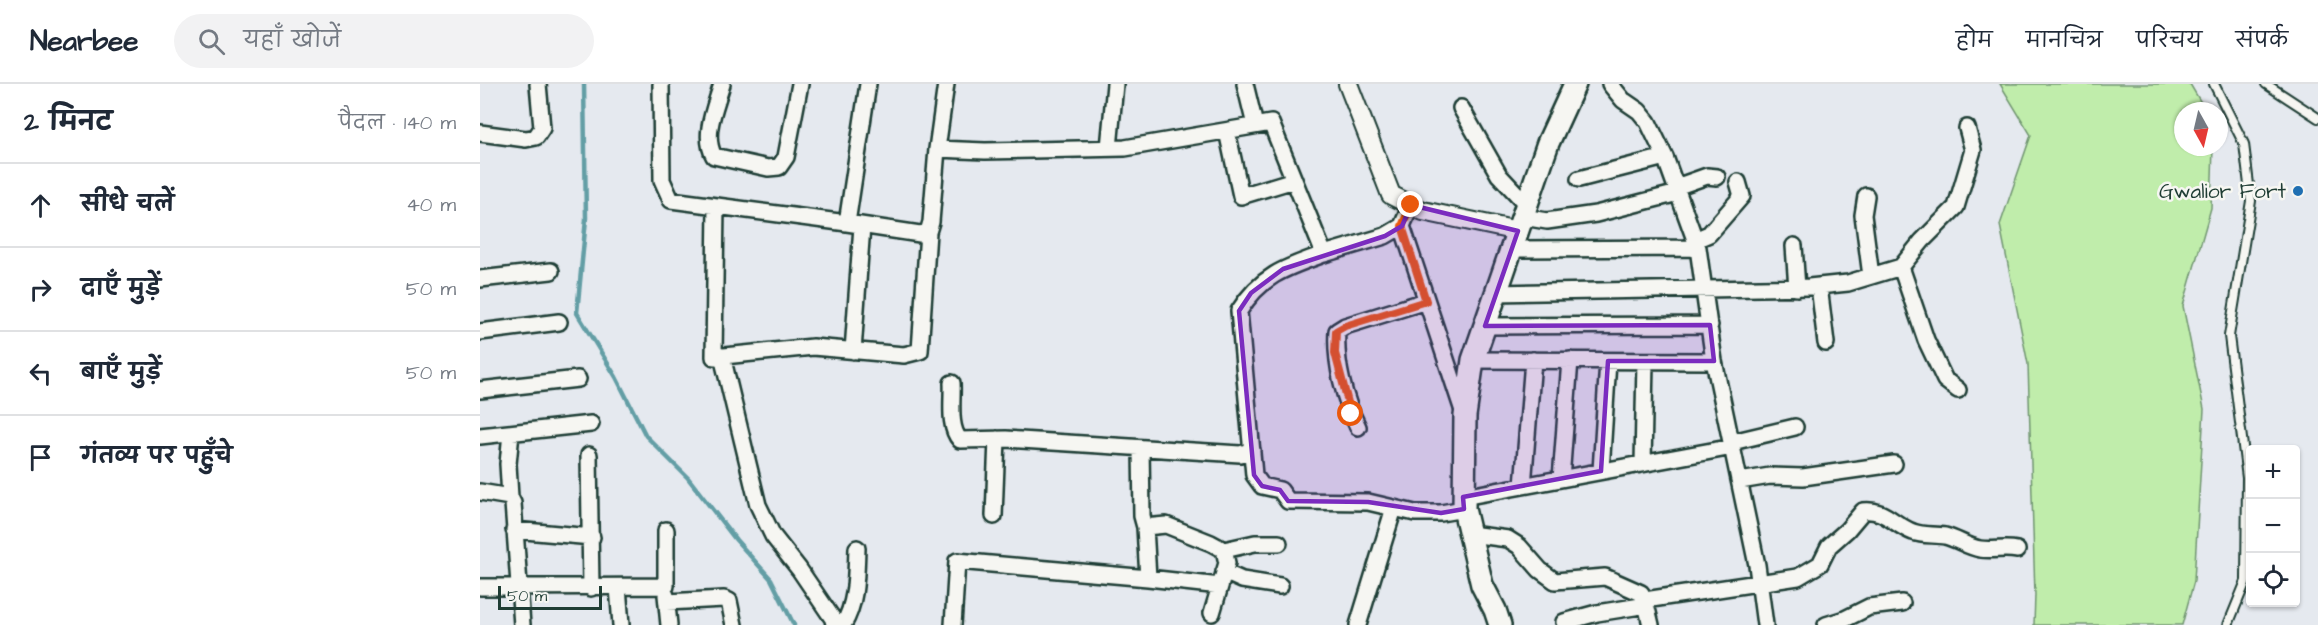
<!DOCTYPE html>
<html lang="hi">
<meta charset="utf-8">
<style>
body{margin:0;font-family:"Architects Daughter","Playpen Sans Deva",sans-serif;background:#f2f2f3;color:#1f2937}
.controls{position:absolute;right:18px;bottom:18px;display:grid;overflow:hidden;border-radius:6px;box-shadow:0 2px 4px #0004}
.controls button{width:54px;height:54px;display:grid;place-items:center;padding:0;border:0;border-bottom:2px solid #e0e1e3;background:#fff;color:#1f2937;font:30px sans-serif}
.compass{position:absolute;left:1694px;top:18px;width:54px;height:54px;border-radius:50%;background:#fff;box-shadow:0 2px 4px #0004;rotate:172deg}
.scale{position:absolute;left:18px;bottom:15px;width:104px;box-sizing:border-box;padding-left:6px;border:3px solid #1f3d34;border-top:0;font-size:16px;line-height:21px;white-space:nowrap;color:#1f3d34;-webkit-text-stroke:4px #f6f6f2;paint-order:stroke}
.stop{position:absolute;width:18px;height:18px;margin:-14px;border:4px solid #ea580c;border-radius:50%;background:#fff}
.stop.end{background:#ea580c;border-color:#fff;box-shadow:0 2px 6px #0008}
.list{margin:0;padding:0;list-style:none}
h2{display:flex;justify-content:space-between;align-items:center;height:78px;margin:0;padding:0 24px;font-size:26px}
h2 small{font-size:20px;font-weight:400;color:#747a83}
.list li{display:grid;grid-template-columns:39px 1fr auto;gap:18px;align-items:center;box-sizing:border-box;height:84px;padding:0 24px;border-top:2px solid #e0e1e3}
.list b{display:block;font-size:22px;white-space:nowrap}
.list em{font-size:20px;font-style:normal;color:#747a83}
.icon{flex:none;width:33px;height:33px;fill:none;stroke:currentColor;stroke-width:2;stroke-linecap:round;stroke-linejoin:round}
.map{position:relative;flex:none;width:1838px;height:541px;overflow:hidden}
header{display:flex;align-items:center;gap:36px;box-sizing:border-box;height:84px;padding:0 30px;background:#fff;border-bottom:2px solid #e0e1e3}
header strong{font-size:28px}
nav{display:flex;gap:33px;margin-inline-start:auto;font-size:21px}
.search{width:420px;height:54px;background:#f2f2f3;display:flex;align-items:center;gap:15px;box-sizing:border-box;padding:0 21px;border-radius:33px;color:#747a83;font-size:22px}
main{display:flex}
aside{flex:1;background:#fff}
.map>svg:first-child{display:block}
.green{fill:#c0edab;stroke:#709570;stroke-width:1.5}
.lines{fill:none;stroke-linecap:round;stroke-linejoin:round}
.stream{stroke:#639ea5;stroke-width:4.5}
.service-casing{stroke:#1f3d34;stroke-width:12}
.minor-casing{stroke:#1f3d34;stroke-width:20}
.tertiary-casing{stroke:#1f3d34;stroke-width:22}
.secondary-casing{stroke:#1f3d34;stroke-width:26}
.service{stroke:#f6f6f2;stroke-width:8}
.minor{stroke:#f6f6f2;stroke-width:15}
.tertiary{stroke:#f6f6f2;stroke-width:18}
.secondary{stroke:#f6f6f2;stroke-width:21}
.route{stroke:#ea580c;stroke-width:8}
.marked{fill:#7b2cbf;fill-opacity:0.2;stroke:#7b2cbf;stroke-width:4.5;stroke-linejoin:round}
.poi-dot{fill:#1f6fb2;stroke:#f6f6f2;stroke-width:2}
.labels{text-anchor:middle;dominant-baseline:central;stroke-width:5;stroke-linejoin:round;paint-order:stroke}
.poi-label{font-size:21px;fill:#1f3d34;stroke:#f6f6f2;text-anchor:end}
</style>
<header>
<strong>Nearbee</strong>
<div class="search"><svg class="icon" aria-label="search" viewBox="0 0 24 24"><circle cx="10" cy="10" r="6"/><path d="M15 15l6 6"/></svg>यहाँ खोजें</div>
<nav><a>होम</a><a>मानचित्र</a><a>परिचय</a><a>संपर्क</a></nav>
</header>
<main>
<aside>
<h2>2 मिनट<small>पैदल · 140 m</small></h2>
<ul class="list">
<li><svg class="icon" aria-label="ahead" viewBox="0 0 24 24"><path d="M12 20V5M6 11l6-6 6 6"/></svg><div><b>सीधे चलें</b></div><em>40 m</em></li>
<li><svg class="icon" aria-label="right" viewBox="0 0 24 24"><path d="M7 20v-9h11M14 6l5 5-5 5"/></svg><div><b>दाएँ मुड़ें</b></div><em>50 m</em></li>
<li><svg class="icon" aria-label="left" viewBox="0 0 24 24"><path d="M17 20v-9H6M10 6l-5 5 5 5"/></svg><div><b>बाएँ मुड़ें</b></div><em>50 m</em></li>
<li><svg class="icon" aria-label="arrive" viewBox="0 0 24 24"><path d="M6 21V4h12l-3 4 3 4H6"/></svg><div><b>गंतव्य पर पहुँचे</b></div></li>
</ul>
</aside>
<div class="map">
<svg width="1838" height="541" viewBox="0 0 1838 541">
<rect width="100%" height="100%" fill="#e5e9ef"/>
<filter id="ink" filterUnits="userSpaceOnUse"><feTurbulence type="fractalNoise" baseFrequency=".0167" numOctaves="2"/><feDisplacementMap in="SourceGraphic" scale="12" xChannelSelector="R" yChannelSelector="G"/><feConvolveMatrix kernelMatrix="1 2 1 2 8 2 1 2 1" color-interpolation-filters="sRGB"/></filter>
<g filter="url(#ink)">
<path class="green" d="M1520,0H1710L1726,27H1703V63H1733L1731,124L1703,222L1724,325L1714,497L1702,541H1554L1555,511L1548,280L1520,141L1551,51Z"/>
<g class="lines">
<path class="stream" d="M104,0L106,135L97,229L136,293L166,352L208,394L256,456L291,495L314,541"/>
<g class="service-casing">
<path id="service" d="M1734,0L1764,60L1771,117L1749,252L1767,394L1766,497L1748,541
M1786,0L1838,34"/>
</g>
<g class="minor-casing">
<path id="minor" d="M181,0L182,96L191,116L367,139L388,0
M242,0C236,22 222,51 234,72L288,84L299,83L306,73L320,0
M765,0L774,37L778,41
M1130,0L1143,16L1159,27L1168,38L1185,73L1218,164L1234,277L1277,481L1285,541
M981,24L1019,91L1047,121
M747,47L761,112L814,96
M0,49L46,55L56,53L62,44L58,0
M629,64L635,0
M457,65L466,0
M1099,95L1185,73
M1196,103L1227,92L1237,93
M1386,112L1383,131L1391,192
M236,122L234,273L333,263L424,271L440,267L448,148
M1043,133L1067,137L1116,130L1198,109
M367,139L440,150L448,148L451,138L457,65L505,67L645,64L791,39L844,170C807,183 781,191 759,227L774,391L782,402L800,406L808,417L888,418L935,429H961L984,425
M922,142L984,330
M1215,156L1229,150L1262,112L1258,98
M1314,162L1317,204
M1032,165L1218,164
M844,170L905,152L922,142L931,121
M1421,183L1446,256L1465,296L1478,306
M0,195L71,187
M1339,202L1346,259
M1016,209L1329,203L1368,199L1421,183L1442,157L1476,123L1493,66L1487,44
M1005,242L1230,241
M0,248L79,238
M373,267L382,142
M242,272L278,421L293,452L319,485L353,535L354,541
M993,276L1234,277
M472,299C473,316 468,343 480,356L526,355L760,370L772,366
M0,306L98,295
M878,343C864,315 855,279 857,247L865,242L946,217
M0,352L111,340
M1252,358L1315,343
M109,371L111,504
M1163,380L1165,277
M1121,387L1128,277
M1081,395L1090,276
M1260,397L1290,392L1323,393L1414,380
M1043,402L1053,276
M0,408L30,413L33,419L42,541
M30,413L28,380L31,349
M983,413L1253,363
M514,432L517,355
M665,443L686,441L731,459L744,466L747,479L732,529
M34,446L112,453
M990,450L1028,455L1039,462L1060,486L1075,497L1125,493L1161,509L1165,516L1318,493L1340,480L1349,462L1367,446L1383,427C1404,424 1414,441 1433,448C1443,452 1454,450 1465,452C1477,455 1488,463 1500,465C1513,467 1525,463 1537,466
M744,466L775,459H799
M744,488L762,496L800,502
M668,494L740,502
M0,503L186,502V446
M138,503L141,541
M186,511L189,541
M1165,516L1171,541
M187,518L244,515L249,517L254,541
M1084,538L1117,529L1167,521
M363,541C377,518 376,490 377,464
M473,541L477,477L668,494L665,443L662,432L661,364
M878,541L914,424
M1346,541L1365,535L1389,523L1422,519"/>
</g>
<g class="tertiary-casing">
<path id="tertiary" d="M868,0L911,111L943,127L1038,147"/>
</g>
<g class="secondary-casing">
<path id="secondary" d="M1020,541L1015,526L1002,501L984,425L985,332L993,276L1068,59L1095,0"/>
</g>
<use href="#service" class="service"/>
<use href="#minor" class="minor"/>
<use href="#tertiary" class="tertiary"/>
<use href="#secondary" class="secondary"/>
</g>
</g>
<g class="lines" filter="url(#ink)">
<path class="route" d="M871,330L855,269L856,247L865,242L946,217L922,142L931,121"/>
</g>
<path class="marked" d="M931,121L1038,147L1005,242L1230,241L1234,277H1128L1121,387L983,413L984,425L961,429L888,418L808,417L800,406L782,402L774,391L759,227L771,209L803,185L905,152L922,142Z"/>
<circle class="poi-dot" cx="1818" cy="107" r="6"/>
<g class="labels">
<g class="poi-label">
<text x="1806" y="107">Gwalior Fort</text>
</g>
</g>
</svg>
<div class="controls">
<button>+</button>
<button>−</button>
<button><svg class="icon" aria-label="locate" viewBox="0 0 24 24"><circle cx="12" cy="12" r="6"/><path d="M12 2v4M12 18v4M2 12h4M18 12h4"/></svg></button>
</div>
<svg class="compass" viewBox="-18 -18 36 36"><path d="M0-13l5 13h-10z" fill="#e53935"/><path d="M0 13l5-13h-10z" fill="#747a83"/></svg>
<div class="scale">50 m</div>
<div class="stop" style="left:871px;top:330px"></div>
<div class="stop end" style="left:931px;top:121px"></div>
</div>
</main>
